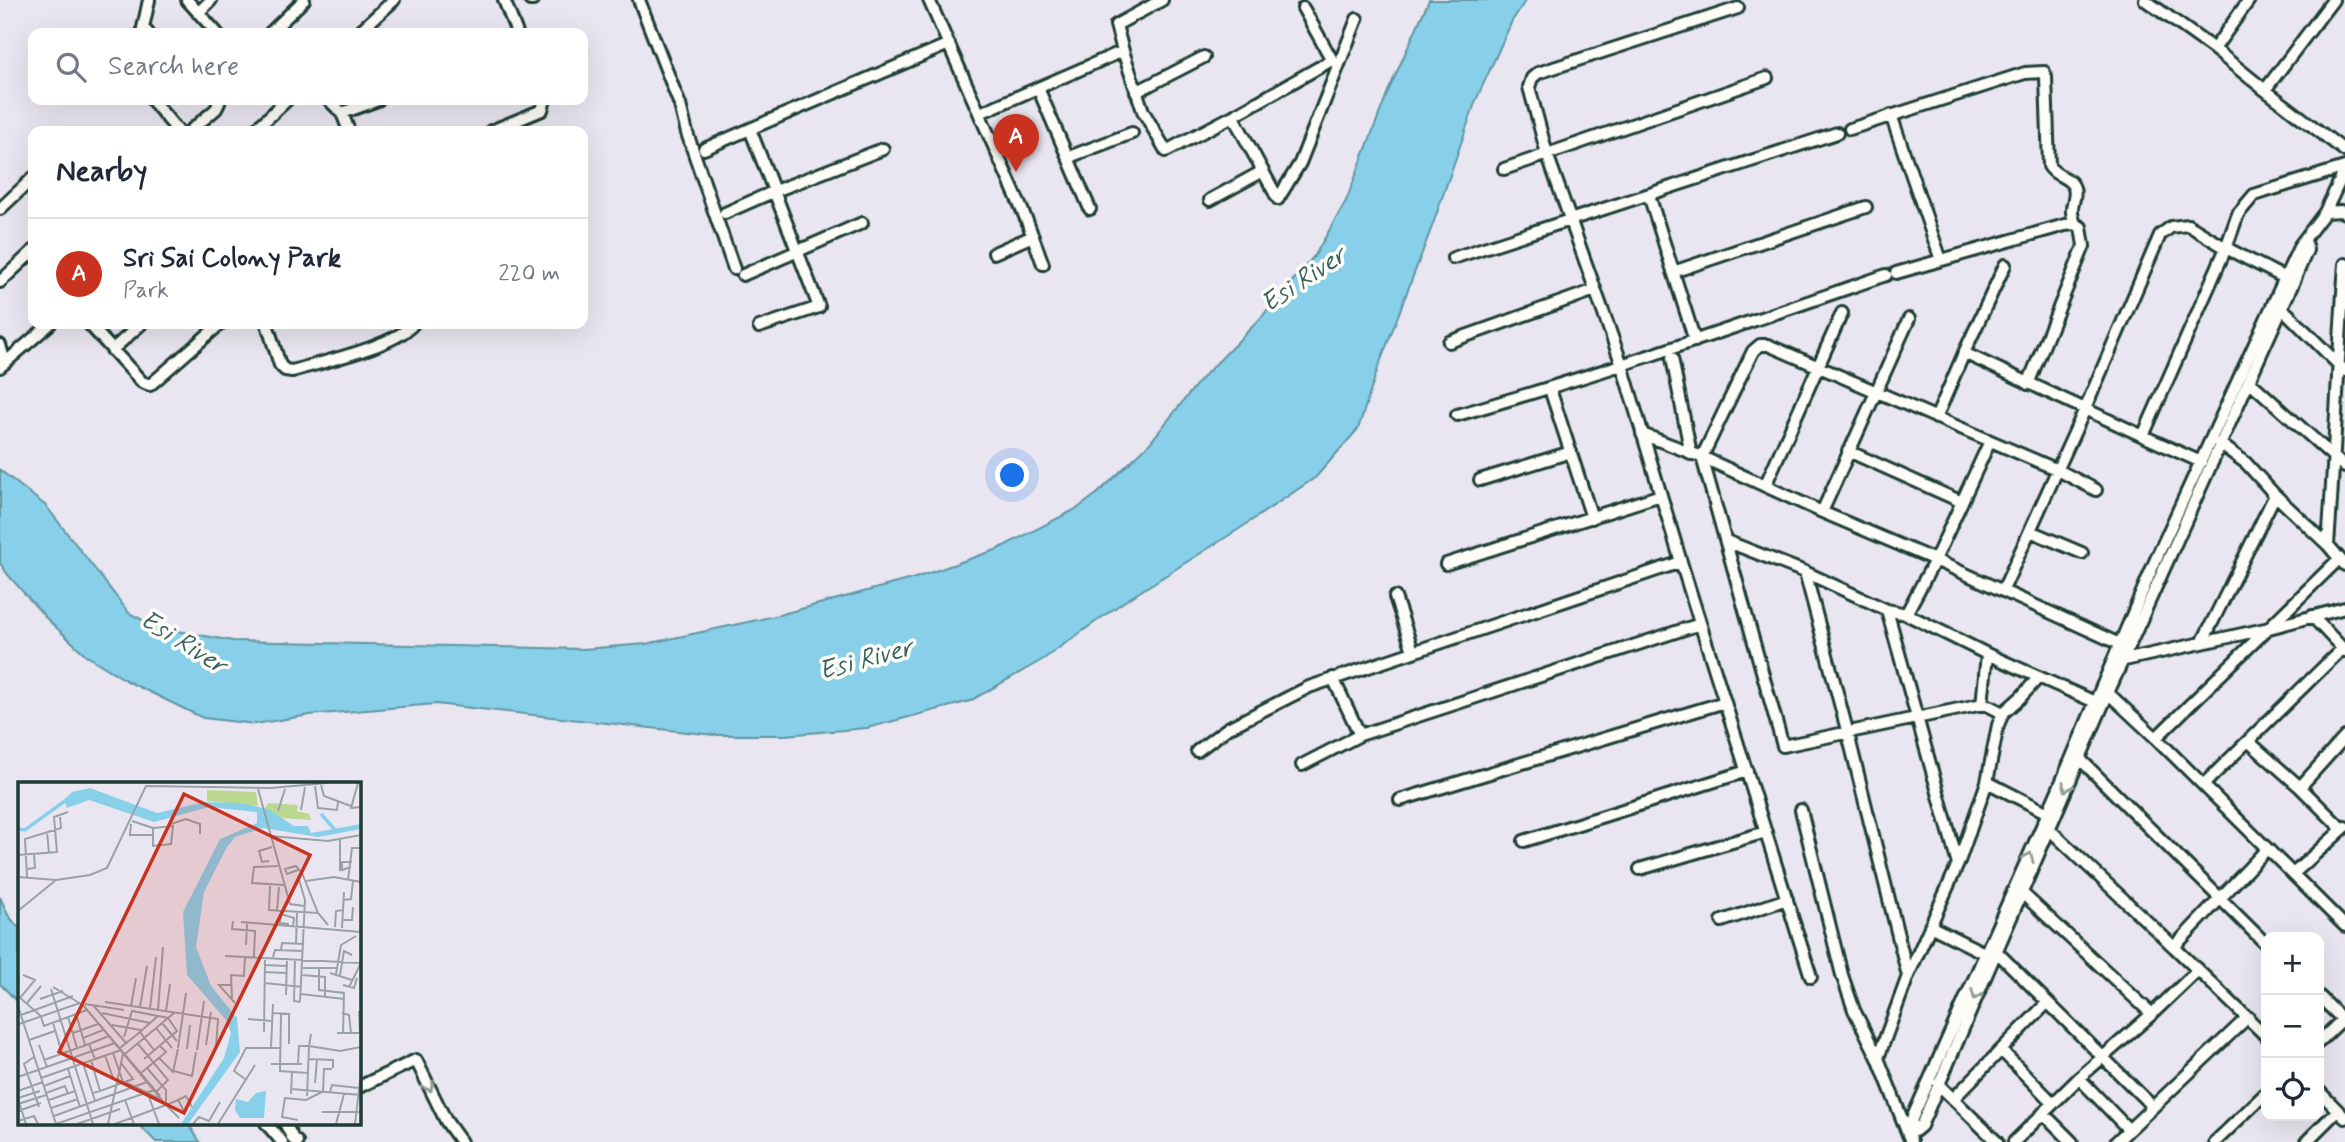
<!DOCTYPE html>
<meta charset="utf-8">
<style>
body{margin:0;font-family:Mynerve,sans-serif;background:#f2f2f3;color:#1f2937}
.controls{position:absolute;right:21px;bottom:21px;display:grid;overflow:hidden;border-radius:14px;box-shadow:0 7px 28px #0002}
.controls button{width:63px;height:63px;display:grid;place-items:center;padding:0;border:0;border-bottom:2px solid #e0e1e3;background:#fff;color:#1f2937;font:35px sans-serif}
.you{position:absolute;left:1013px;top:476px;width:24px;height:24px;margin:-18px;border:5px solid #fff;border-radius:50%;background:#1a73e8;box-shadow:0 0 0 10px #1a73e833}
.badge{display:grid;place-items:center;width:46px;height:46px;border-radius:50%;background:#c8321e;color:#fff;font-size:23px;font-weight:700}
.pin{position:absolute;translate:-50% -58px;filter:drop-shadow(0 2px 4px #0008)}
.pin::after{content:'';position:absolute;top:37px;width:24px;height:21px;background:inherit;clip-path:polygon(0 0,100% 0,50% 100%)}
.list{margin:0;padding:0;list-style:none}
h2{display:flex;justify-content:space-between;align-items:center;height:91px;margin:0;padding:0 28px;font-size:30px}
h2 small{font-size:23px;font-weight:400;color:#747a83}
.list li{display:grid;grid-template-columns:46px 1fr auto;gap:21px;align-items:center;box-sizing:border-box;height:112px;padding:0 28px;border-top:2px solid #e0e1e3}
.list b{display:block;font-size:26px;white-space:nowrap}
.list p{margin:0;font-size:23px;white-space:nowrap;color:#747a83}
.list em{font-size:23px;font-style:normal;color:#747a83}
.icon{flex:none;width:38px;height:38px;fill:none;stroke:currentColor;stroke-width:2;stroke-linecap:round;stroke-linejoin:round}
.map{position:relative;flex:none;width:2345px;height:1142px;overflow:hidden}
.search{position:absolute;background:#fff;box-shadow:0 7px 28px #0002;left:28px;top:28px;width:560px;height:77px;display:flex;align-items:center;gap:18px;box-sizing:border-box;padding:0 24px;border-radius:14px;color:#747a83;font-size:26px}
.panel{position:absolute;background:#fff;box-shadow:0 7px 28px #0002;left:28px;top:126px;width:560px;height:203px;border-radius:14px}
.map>svg:first-child{display:block}
.water{fill:#88d0ea;stroke:#5e95a1;stroke-width:2}
.lines{fill:none;stroke-linecap:round;stroke-linejoin:round}
.minor-casing{stroke:#1f3d34;stroke-width:16}
.minor{stroke:#fdfcf7;stroke-width:10}
.oneway{stroke:#8e9c96}
.labels{text-anchor:middle;dominant-baseline:central;stroke-width:7;stroke-linejoin:round;paint-order:stroke}
.water-label{font-size:26px;font-style:italic;fill:#396262;stroke:#fdfcf7}
.inset-river{fill:none;stroke:#88d0ea;stroke-width:3.5}
.inset-road{fill:none;stroke:#99a2a5;stroke-width:2}
.view{fill:#c8321e;fill-opacity:0.15;stroke:#c8321e;stroke-width:3.5}
.inset-edge{fill:none;stroke:#1f3d34;stroke-width:3.5}
</style>
<div class="map">
<svg width="2345" height="1142" viewBox="0 0 2345 1142">
<rect width="100%" height="100%" fill="#eae6f1"/>
<filter id="ink" filterUnits="userSpaceOnUse"><feTurbulence type="fractalNoise" baseFrequency=".0143" numOctaves="2"/><feDisplacementMap in="SourceGraphic" scale="14" xChannelSelector="R" yChannelSelector="G"/><feConvolveMatrix kernelMatrix="1 2 1 2 8 2 1 2 1" color-interpolation-filters="sRGB"/></filter>
<g filter="url(#ink)">
<path class="water" d="M1429,0H1526L1512,21L1476,100L1433,224L1378,368L1358,429L1316,477L1239,529L1122,603L1042,660L970,701L867,728L785,735H714L435,704L310,715L255,724L203,718L129,682L87,656L47,619L8,575L0,563V470L46,506L129,613L156,627L233,641L583,649L646,644L775,616L915,578L998,549L1078,508L1098,493L1149,444L1200,380L1258,321L1315,255L1346,201L1387,94Z
M0,897L8,915L19,928V1003L0,984Z
M137,1123H188L200,1142H156Z"/>
<g class="lines">
<g class="minor-casing">
<path id="minor" d="M187,0L217,33
M504,0L517,33
M530,0H533
M639,0L680,105L687,133L734,269
M929,0L1027,221L1043,264
M2145,0L2214,49
M2249,0L2214,49L2265,90
M2333,0L2265,90L2345,151
M1303,8L1332,60L1335,62
M1738,8L1538,73L1532,78L1529,87L1547,154L1622,365L1681,562L1811,977
M198,13L211,0
M148,33L143,28L149,0
M270,33L304,0
M358,33L394,0
M1123,51L1116,25L1162,0
M1038,88L1090,209
M1136,92L1204,57
M152,100L178,131
M329,100L342,113L349,131
M342,113L378,100
M980,113L1123,51L1143,111L1166,151L1233,116L1332,60
M1891,115L1941,260
M1233,116L1278,199L1300,163L1357,19
M1850,129L2025,73L2044,72L2046,77L2049,166C2055,177 2070,176 2074,188C2077,196 2071,204 2072,212C2072,216 2074,220 2075,224
M190,131L216,109L219,103L217,100
M254,131L287,100
M491,131L542,110L545,100
M704,149L750,129
M1069,157L1132,133
M1504,169L1767,78
M1649,195L1695,341
M1210,200L1263,171
M0,209L33,178
M2325,212L2341,211L2345,213
M725,213L775,191L883,149
M2305,239L2307,250L2294,281L2108,693L1921,1126L1915,1131L1911,1121L2058,790L2156,559L2300,245L2325,212L2345,170
M994,253L1033,236
M1453,258L1837,133
M1673,272L1866,207
M1896,273L2065,225L2075,224L2081,227L2084,246L2028,384
M743,275L862,223
M0,282L33,251
M2282,308L2345,371
M89,324L142,382L150,385L220,324
M267,324L280,365L285,370L292,371C322,362 395,346 413,324
M759,327L819,307L750,129L949,44
M1449,342L1595,290
M0,345L5,363
M112,350L141,324
M1964,353L2005,265
M1672,358L1691,454
M0,367L50,324
M2249,381L2345,467
M1550,389L1592,518
M1457,415C1602,374 1744,324 1886,275
M1936,418L1964,353L2143,436
M1642,434L1702,457L1822,512L1935,560L2126,647
M2219,443L2246,463L2275,495
M1848,451L1962,502
M2201,462L2143,436L2226,248L2238,214L2254,195L2345,167
M1480,480L1571,452
M1765,486L1842,313
M1822,512L1909,319
M2030,531L2082,553
M1726,541L1805,572L1887,610L1906,614L1935,560L1990,441
M2328,545C2335,451 2338,357 2345,264
M1446,564L1661,495
M1805,572L1848,734L1908,976
M2003,590L2085,409L2160,235L2171,227L2188,225L2226,248L2285,278
M1395,597L1413,651
M1887,610L1958,864
M1906,614L1987,654L2095,702
M2312,616L2345,651
M2202,643L2275,495L2328,545L2345,565
M2120,661L2265,629L2345,608
M1333,678L1360,735
M2108,693L2156,738L2345,926
M1982,705L1987,654
M2003,713L1987,705H1978L1783,746L1702,457L1753,351L1760,345H1768L2058,470L2096,490
M2156,738L2339,559
M2248,741L2300,787L2342,829
M1197,751L1228,728L1309,687L1681,562
M2080,759L2266,944
M1302,765L1360,735L1700,624
M1987,782L2048,813
M2203,785L2343,648
M2300,787L2345,737
M1400,800L1725,702
M1801,810L1842,975L1854,1010L1878,1058L1911,1142
M2049,829L2174,947
M1524,841L1747,771
M1640,869L1766,832
M2293,874L2345,827
M2021,892L2152,1014L2197,971
M1722,921L1787,899
M1930,926L1986,954
M1995,950L2152,1106
M2319,996L2345,1022
M2266,1036L2174,947L2267,849
M2319,1042L2345,1017
M2002,1051L2053,1103
M1878,1058L1908,976L1958,864L1987,782L1998,725L2003,713L2020,698L2039,677
M2079,1078L2128,1129
M1938,1084L1997,1142
M359,1087L416,1060L446,1121L461,1142
M2319,1091L2345,1118
M1953,1099L2047,1003
M2043,1113L2072,1142
M266,1123L282,1142
M285,1123L293,1139L297,1142
M2014,1142L2079,1078L2152,1014
M2116,1142L2248,1017
M2215,1142L2266,1093
M2306,1142L2337,1111"/>
</g>
<use href="#minor" class="minor"/>
</g>
<defs><path id="oneway-chevron" d="M-2-3.5L2.5 0L-2 3.5" fill="none" stroke-width="1.6" stroke-linecap="round" stroke-linejoin="round" transform="scale(1.75)"/></defs>
<g class="oneway">
<use href="#oneway-chevron" transform="translate(2067 787) rotate(114)"/>
<use href="#oneway-chevron" transform="translate(2029 857) rotate(-66)"/>
<use href="#oneway-chevron" transform="translate(1976 995) rotate(113)"/>
<use href="#oneway-chevron" transform="translate(429 1087) rotate(63)"/>
</g>
</g>
<g class="labels">
<g class="water-label">
<text transform="translate(1304 280) rotate(-34)">Esi River</text>
<text transform="translate(183 643) rotate(32)">Esi River</text>
<text transform="translate(866 660) rotate(-15)">Esi River</text>
</g>
</g>
<g transform="translate(18 782)">
<rect width="343" height="343" fill="#eae6f1"/>
<path d="M189,8L238,10L240,24L189,19ZM250,21L280,23L279,29L291,32L293,38L264,36L247,26Z" fill="#bbd890"/>
<path d="M72,6L139,31L186,20L223,21L250,27L276,44H290L293,51L343,42V47L300,55L245,46L217,55L209,65L186,110L178,165L193,204L219,236L222,270L170,342H163L206,276L213,251L208,238L169,193L165,130L202,57L239,41V30L191,25L136,40L71,18L49,26L46,18L54,10ZM248,309L246,336H222L217,328L218,317L230,320L238,311Z" fill="#88d0ea"/>
<path class="inset-river" d="M303,32L318,49M0,47L7,48L51,16"/>
<path class="inset-road" d="M340,1L333,26L343,25M303,3L306,14L333,24M297,4L300,26L319,28L320,20M240,7L272,122L286,124M283,28L287,5M260,29L267,7M114,39L135,46V64L153,62L155,44L135,46M113,42L112,53H134M150,43L168,37L182,42V52M29,50L31,71M252,54L310,59L343,53M0,65L1,88M0,73L39,70L36,35L50,30M251,79L244,80L241,69L254,65M260,84L236,85L234,101L266,103M333,85L324,88V80H334M9,87L17,86L16,72M280,88L269,92L267,87L278,84L284,91L300,131L310,143M322,89V57M280,94L287,118L282,220M0,95L38,98M9,95L7,57L43,46L42,35M330,98L334,66H343M288,99L316,95L343,100M252,104L251,128L300,131M326,118L333,117L335,99M259,128L261,105M0,129L38,98L72,93L89,86L128,4L253,6L309,1M325,138H334L335,125M215,139L214,147L237,149L236,175M223,140L343,150M271,142L262,141L263,132L276,136L275,144M317,145L318,129L325,128M324,146L326,110M278,162L279,131M228,163L229,142M263,168L264,161L286,162M207,174L343,181M255,175L257,168L285,169M277,177L276,219L282,220M247,183L269,184M285,186H319M301,187V208L326,211L325,252M247,190L268,191M312,191L334,198M318,192L323,163L338,154M284,193L307,195V215M322,193L326,169L334,173M247,201L284,205M213,203H201L217,221M325,203L336,206L339,196M35,205L63,222M331,205L343,181M33,207L75,342M283,212L326,217M268,213L269,176M0,214L24,235M2,216L17,198L5,193M22,217L45,209M214,217L213,193L226,194L227,175M87,220L200,237L198,264M9,221L23,204M67,222L106,228M75,223L108,261M0,224L38,342L136,308M113,224L118,196M122,225L129,184M132,227L138,175M140,228L145,165M148,229L152,202M341,229L342,251M84,231L132,241M255,231L271,232V262M263,231L262,289L290,291M324,231L331,233L333,251M58,232L65,256M3,233L55,214M23,235L26,244L69,228M50,235L59,266M230,237L254,239M35,241L44,271M144,241L159,259M1,242L62,221M94,243L123,248M138,246L154,266M246,250L247,176M55,251L80,242M319,251H343M106,255L114,229L150,236L159,249L126,277M11,258L37,249M71,262L91,254M120,262L150,298L139,309M21,263L29,285M67,263L65,256L85,248M188,263L193,230M253,265L255,222M102,266L122,250M160,266L168,211M169,267L172,243M136,268L122,250L140,234M179,268L186,219M95,271L105,300M107,272L156,231M87,273L95,296M16,275L6,282L21,325M141,276L155,290L160,267M290,277L315,278V286M26,278L71,262L77,277M73,278L82,309L75,311M65,281L77,319M253,282H284M280,282L281,264H291L293,252M129,286L148,270L142,264M50,287L62,325M156,289L174,294L178,270M123,291L129,286L148,308V321M0,295L97,261M23,296L103,268M227,297L216,289L228,266H262M107,300L144,318M297,301L299,277M26,304L52,294M273,307L343,313M0,309L25,300M82,309L115,297L103,281M305,310L306,287H314M312,310L314,303L341,306M28,311L47,304L50,312M273,312L274,290M142,314L65,223L148,323L160,318L167,331M289,314L291,264L322,269L343,265M131,315L141,342M0,316L22,309M0,317L8,342M31,318L57,309M107,318L116,342M160,318L168,314L174,325M0,322L28,313M33,326L60,317M0,329L23,321M304,330H343M36,334L129,300M280,338L264,335L267,316L288,318L304,310M0,339L16,334L20,342M59,342L102,327M90,342L105,272M97,342L148,323L161,336M175,342L181,335L191,339L202,320M200,342L237,283M318,342L326,312M337,342L343,291"/>
<path class="view" d="M166,12L292,73L166,331L41,270Z"/>
<rect width="343" height="343" class="inset-edge"/>
</g>
</svg>
<div class="controls">
<button>+</button>
<button>−</button>
<button><svg class="icon" aria-label="locate" viewBox="0 0 24 24"><circle cx="12" cy="12" r="6"/><path d="M12 2v4M12 18v4M2 12h4M18 12h4"/></svg></button>
</div>
<div class="you"></div>
<div class="pin badge" style="left:1016px;top:172px">A</div>
<div class="search"><svg class="icon" aria-label="search" viewBox="0 0 24 24"><circle cx="10" cy="10" r="6"/><path d="M15 15l6 6"/></svg>Search here</div>
<section class="panel">
<h2>Nearby<small></small></h2>
<ul class="list">
<li><span class="badge">A</span><div><b>Sri Sai Colony Park</b><p>Park</p></div><em>220 m</em></li>
</ul>
</section>
</div>
